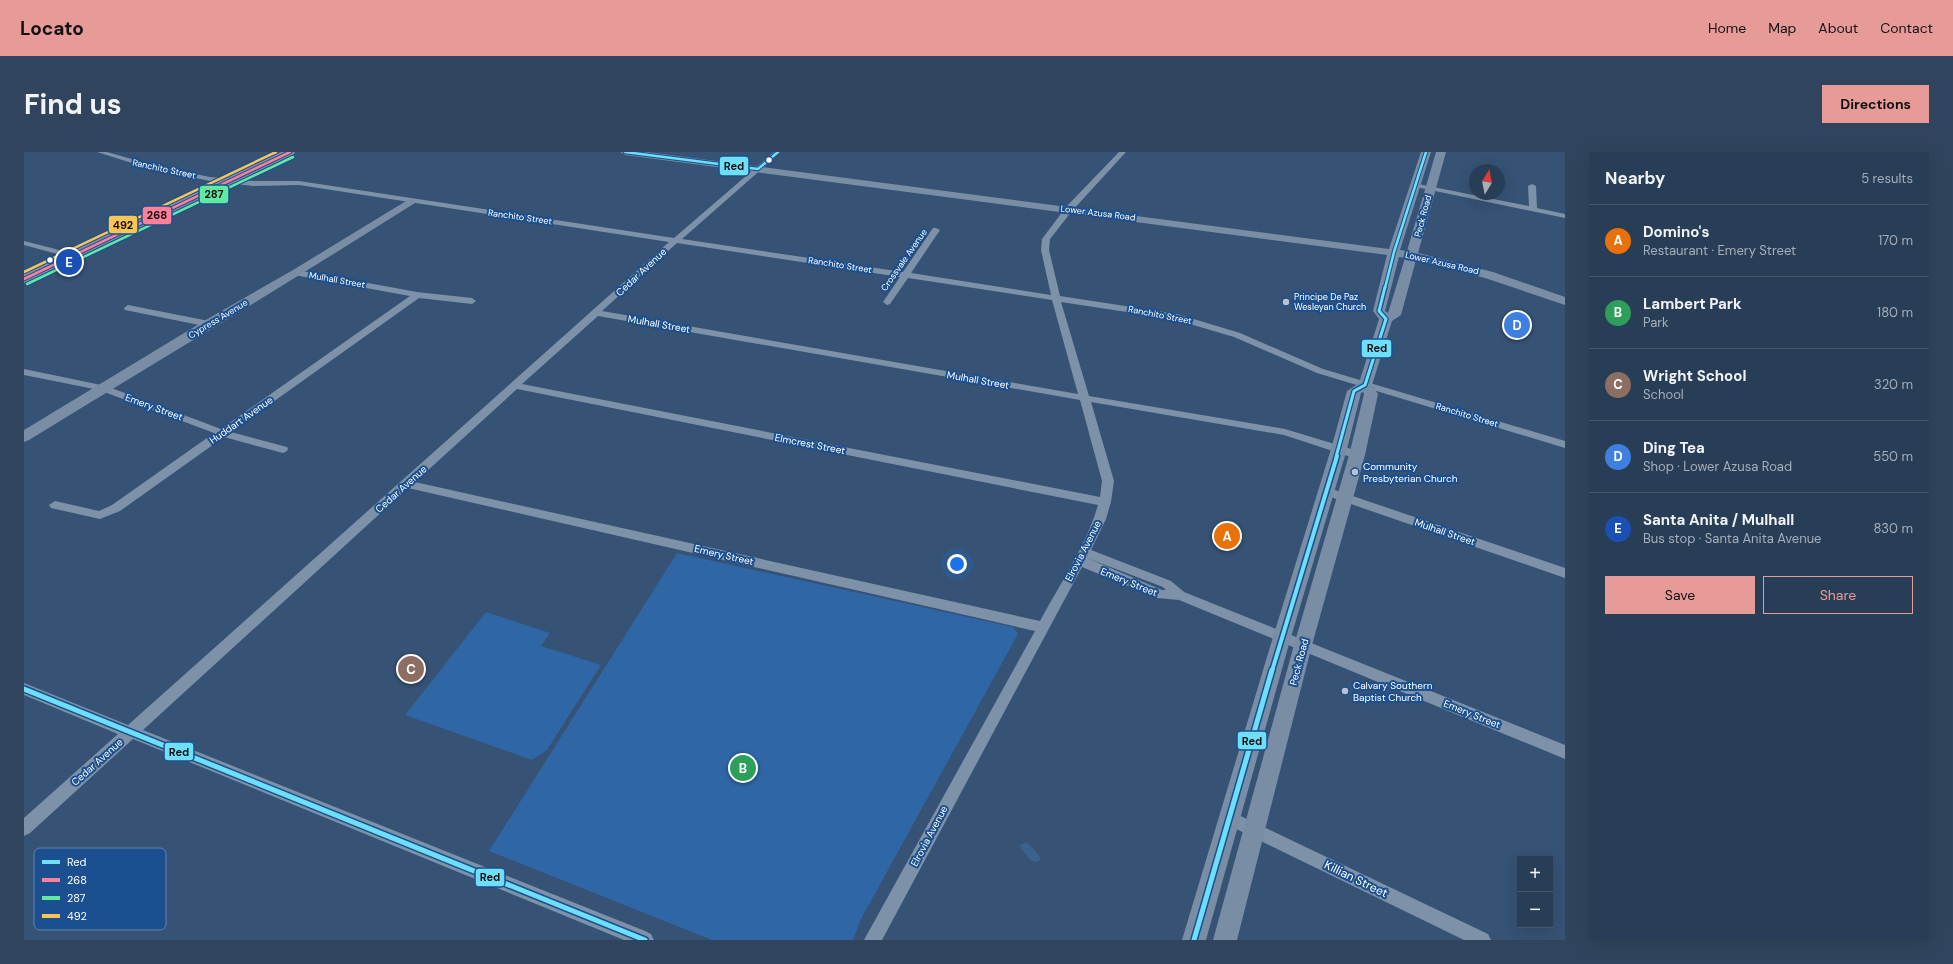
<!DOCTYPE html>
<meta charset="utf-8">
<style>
body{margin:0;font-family:"DM Sans",sans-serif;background:#30455d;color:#f1f3f6}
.controls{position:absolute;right:12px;bottom:12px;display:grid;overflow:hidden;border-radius:0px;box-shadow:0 4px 16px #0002}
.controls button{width:36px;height:36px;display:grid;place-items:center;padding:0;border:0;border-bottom:1px solid #44576d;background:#283e57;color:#f1f3f6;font:20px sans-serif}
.compass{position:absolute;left:1445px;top:12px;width:36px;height:36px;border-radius:50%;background:#283e57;box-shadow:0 4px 16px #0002;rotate:10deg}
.you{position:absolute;left:933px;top:412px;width:14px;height:14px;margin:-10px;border:3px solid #fff;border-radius:50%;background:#1a73e8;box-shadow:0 0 0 6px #1a73e833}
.badge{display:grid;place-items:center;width:26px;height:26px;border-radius:50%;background:#e69b98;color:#fff;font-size:13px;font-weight:700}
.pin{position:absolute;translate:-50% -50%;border:2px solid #fff;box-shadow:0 1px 4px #0006}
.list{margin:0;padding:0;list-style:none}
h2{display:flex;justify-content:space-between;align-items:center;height:52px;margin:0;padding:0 16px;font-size:17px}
h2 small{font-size:13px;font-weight:400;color:#a5aeba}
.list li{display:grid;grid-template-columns:26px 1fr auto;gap:12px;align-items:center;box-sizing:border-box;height:72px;padding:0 16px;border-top:1px solid #44576d}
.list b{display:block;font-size:15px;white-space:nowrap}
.list p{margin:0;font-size:13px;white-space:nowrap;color:#a5aeba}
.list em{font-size:13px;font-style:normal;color:#a5aeba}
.actions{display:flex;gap:8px;padding:12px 16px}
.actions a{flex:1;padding:9px 0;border:1px solid #e69b98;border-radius:0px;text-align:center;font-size:14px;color:#e69b98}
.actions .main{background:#e69b98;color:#111}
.map{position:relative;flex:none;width:1541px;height:788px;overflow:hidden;border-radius:0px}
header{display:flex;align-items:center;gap:24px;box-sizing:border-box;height:56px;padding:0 20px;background:#e69b98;color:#111}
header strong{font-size:19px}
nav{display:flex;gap:22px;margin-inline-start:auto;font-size:14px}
.intro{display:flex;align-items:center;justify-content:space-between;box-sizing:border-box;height:96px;padding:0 24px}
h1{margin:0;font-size:28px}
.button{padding:10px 18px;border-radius:0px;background:#e69b98;color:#111;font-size:14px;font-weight:700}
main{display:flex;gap:24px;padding:0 24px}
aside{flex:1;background:#283e57;border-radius:0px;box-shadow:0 4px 16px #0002}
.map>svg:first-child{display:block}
.green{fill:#2f66a5}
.water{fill:#3b618d}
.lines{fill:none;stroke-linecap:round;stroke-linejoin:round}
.street{fill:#7d92a8;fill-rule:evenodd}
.secondary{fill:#798da4;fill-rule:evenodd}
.primary{fill:#7d8ea7;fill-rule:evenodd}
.bus-1-far3-casing{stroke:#1b4f8f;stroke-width:4.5}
.bus-1-far2-casing{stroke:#1b4f8f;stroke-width:5.5}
.bus-1-far1-casing{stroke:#1b4f8f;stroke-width:7}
.bus-1-casing{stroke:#1b4f8f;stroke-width:8}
.bus-2-casing{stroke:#1b4f8f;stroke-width:4.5}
.bus-3-casing{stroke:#1b4f8f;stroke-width:4.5}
.bus-4-casing{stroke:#1b4f8f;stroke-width:4.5}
.bus-1-far3{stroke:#6ddff8;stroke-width:2.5}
.bus-1-far2{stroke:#6ddff8;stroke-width:3}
.bus-1-far1{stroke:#6ddff8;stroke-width:4}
.bus-1{stroke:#6ddff8;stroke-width:5}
.bus-2{stroke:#ff8098;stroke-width:2.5}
.bus-3{stroke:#60e9a3;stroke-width:2.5}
.bus-4{stroke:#fcc553;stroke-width:2.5}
.bus-dot{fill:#fff;stroke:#1b4f8f;stroke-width:1.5}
.poi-dot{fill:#b9c2ce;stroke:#1b4f8f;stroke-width:1.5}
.labels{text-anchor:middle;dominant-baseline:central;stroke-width:4;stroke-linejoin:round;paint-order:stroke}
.far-street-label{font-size:9px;fill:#fff;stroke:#1b4f8f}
.far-poi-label{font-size:9px;fill:#fff;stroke:#1b4f8f;text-anchor:start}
.street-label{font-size:10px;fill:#fff;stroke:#1b4f8f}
.poi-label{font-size:10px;fill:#fff;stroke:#1b4f8f;text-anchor:start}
.near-street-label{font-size:12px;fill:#fff;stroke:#1b4f8f}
.key{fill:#1b4f8f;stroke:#5f84b1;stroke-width:1}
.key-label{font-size:11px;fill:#fff}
.line-badge{stroke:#1b4f8f;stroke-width:1.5}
.pale-badge-label{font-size:11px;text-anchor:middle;font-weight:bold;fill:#111}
</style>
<header>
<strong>Locato</strong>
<nav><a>Home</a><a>Map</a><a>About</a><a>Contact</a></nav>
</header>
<div class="intro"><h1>Find us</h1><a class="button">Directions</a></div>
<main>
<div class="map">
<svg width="1541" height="788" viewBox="0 0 1541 788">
<rect width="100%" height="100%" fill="#365274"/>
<path class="green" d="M653,401L989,475L994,482L837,767L829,788H688L465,699Z
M462,460L526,481L517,494L577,513L523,598L508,608L381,563Z"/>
<path class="water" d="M1003,690C1008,697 1014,699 1017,708L1011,710L1005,707L995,693Z"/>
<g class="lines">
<path class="street" d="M73,0H83L132,14L186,25L229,29H275L650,86L750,0H757L658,87L879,120L909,76H912L916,78L887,121L1027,143L1017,98L1018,87L1042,55L1095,0H1102L1048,59L1026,87L1025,98L1036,144L1153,162L1216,181L1299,217L1541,289V296L1293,221L1210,185L1149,167L1037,150L1065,244L1261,277L1337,300L1338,303L1333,307L1260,283L1067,250L1090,329L1087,350L1082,367L1067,398L1147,429L1160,440L1541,593V607L1155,448L1133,446L1058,415L858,788H840L1011,479L384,336L119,578L621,779L627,782L630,788H600L109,587L6,681L0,684V666L94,582L0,543V531L104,573L645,90L275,33L229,34L186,29L127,17ZM653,91L876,125L859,150L863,153L866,152L884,126L1028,148L1054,242L578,159ZM574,164L1056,248L1078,329L1076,345L498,232ZM493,237L1074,353C1062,394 1036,432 1016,469L391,330ZM1063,406L1139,435L1142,438H1138Z
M1389,31L1505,54L1504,34L1508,32L1512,34L1513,56L1541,62V66L1392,35L1388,33Z
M0,89L51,102L52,104L48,106L0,93Z
M273,118L393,140L448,146L452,149L448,152L395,146L207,280L263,295L264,297L263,299L259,301L200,285L96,359L76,367L27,356L25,353L31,349L75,359L88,353L190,281L75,238L0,223V217L82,234L197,277L386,144L270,123V119Z
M104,153L185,169L190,172L185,175L101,158L100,156Z
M1302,335L1541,416V426L1298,342L1296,339Z
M1206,659L1464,782L1467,788H1440L1200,671L1198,666L1200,661Z"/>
<path class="secondary" d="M596,0H623L1365,97L1397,0H1407L1376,98L1383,99L1412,0H1422L1394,101L1469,120L1541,145V153L1461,126L1392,108L1377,163L1368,169L1348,233L1354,242L1341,303L1288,493L1213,788H1189L1270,493L1325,303L1340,242L1339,240L1337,241L1323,297L1267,485L1182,788H1158L1249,485L1307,297L1323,239L1335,231L1355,167L1349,159L1363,103L601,3ZM1375,105L1381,106L1364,161L1361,159Z
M387,46L392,49L391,51C263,132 134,209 5,288L0,290V278L180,169L269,118Z"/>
<path class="primary" d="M257,0H271L270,2L0,131V122Z"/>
<g class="bus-1-far3-casing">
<path id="bus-1-far3" d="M601,0L734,17L754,0
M1361,136L1370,100L1402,0"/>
</g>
<g class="bus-1-far2-casing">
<path id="bus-1-far2" d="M1312,305L1330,239L1341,233L1362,167L1355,159L1361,135"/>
</g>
<g class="bus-1-far1-casing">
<path id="bus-1-far1" d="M1248,519L1313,304"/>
</g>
<g class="bus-1-casing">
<path id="bus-1" d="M0,537L621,788
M1170,788L1248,518"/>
</g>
<g class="bus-2-casing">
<path id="bus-2" d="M0,127L266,0"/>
</g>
<g class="bus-3-casing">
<path id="bus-3" d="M3,132L269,5"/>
</g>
<g class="bus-4-casing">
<path id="bus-4" d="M0,120L252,0"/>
</g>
<use href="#bus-1-far3" class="bus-1-far3"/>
<use href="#bus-1-far2" class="bus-1-far2"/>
<use href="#bus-1-far1" class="bus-1-far1"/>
<use href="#bus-1" class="bus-1"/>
<use href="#bus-2" class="bus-2"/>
<use href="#bus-3" class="bus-3"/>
<use href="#bus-4" class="bus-4"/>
</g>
<g class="bus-dot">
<circle cx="745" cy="8" r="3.5"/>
<circle cx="26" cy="108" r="3.5"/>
</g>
<g class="poi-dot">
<circle cx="1262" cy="150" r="4"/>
<circle cx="1331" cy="320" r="4"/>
<circle cx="1321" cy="539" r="4"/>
</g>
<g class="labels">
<g class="far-street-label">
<text transform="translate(140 17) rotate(12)">Ranchito Street</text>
<text transform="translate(1074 61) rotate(7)">Lower Azusa Road</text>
<text transform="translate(1399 64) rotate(-75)">Peck Road</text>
<text transform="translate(496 65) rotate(8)">Ranchito Street</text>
<text transform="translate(880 108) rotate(-55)">Crossvale Avenue</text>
<text transform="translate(1418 111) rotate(13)">Lower Azusa Road</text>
<text transform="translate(816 113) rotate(9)">Ranchito Street</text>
<text transform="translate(313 128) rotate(10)">Mulhall Street</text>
<text transform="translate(1136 163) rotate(11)">Ranchito Street</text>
<text transform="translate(194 167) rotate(-31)">Cypress Avenue</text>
<text transform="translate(1443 263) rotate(17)">Ranchito Street</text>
</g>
<g class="far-poi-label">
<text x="1270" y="145">Principe De Paz<tspan x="1270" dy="10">Wesleyan Church</tspan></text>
</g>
<g class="street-label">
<text transform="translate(617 120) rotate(-43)">Cedar Avenue</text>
<text transform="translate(635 172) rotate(10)">Mulhall Street</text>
<text transform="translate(954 228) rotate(10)">Mulhall Street</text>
<text transform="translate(130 255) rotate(20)">Emery Street</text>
<text transform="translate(217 268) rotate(-35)">Huddart Avenue</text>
<text transform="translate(786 292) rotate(11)">Elmcrest Street</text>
<text transform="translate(377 337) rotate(-42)">Cedar Avenue</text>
<text transform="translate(1421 380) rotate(19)">Mulhall Street</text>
<text transform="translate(1059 399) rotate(-63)">Elrovia Avenue</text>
<text transform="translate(700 403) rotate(13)">Emery Street</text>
<text transform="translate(1105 430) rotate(22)">Emery Street</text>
<text transform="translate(1275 510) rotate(-75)">Peck Road</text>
<text transform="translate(1448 562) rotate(22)">Emery Street</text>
<text transform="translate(73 610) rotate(-42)">Cedar Avenue</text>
<text transform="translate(905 684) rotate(-62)">Elrovia Avenue</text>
</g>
<g class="poi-label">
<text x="1339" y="314">Community<tspan x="1339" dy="12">Presbyterian Church</tspan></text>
<text x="1329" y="533">Calvary Southern<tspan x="1329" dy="12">Baptist Church</tspan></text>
</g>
<g class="near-street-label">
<text transform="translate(1332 727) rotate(26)">Killian Street</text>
</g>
</g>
<rect x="10" y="696" width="132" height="82" rx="6" class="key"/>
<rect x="18" y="708" width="18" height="4" fill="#6ddff8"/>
<rect x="18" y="726" width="18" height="4" fill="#ff8098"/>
<rect x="18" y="744" width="18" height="4" fill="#60e9a3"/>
<rect x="18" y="762" width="18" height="4" fill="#fcc553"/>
<g class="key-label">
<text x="43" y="714">Red</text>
<text x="43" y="732">268</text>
<text x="43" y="750">287</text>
<text x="43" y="768">492</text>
</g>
<g class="line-badge">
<rect x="695" y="4" width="30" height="20" rx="4" fill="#6ddff8"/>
<rect x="175" y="33" width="30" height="19" rx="4" fill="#60e9a3"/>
<rect x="118" y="54" width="30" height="19" rx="4" fill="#ff8098"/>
<rect x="84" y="63" width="30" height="19" rx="4" fill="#fcc553"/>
<rect x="1337" y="187" width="31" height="19" rx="4" fill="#6ddff8"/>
<rect x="1213" y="579" width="30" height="19" rx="4" fill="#6ddff8"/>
<rect x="140" y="590" width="30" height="19" rx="4" fill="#6ddff8"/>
<rect x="451" y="716" width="30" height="19" rx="4" fill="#6ddff8"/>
</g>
<g class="pale-badge-label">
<text x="710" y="18">Red</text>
<text x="190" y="46">287</text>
<text x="133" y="67">268</text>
<text x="99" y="77">492</text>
<text x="1353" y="200">Red</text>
<text x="1228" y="593">Red</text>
<text x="155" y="604">Red</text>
<text x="466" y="729">Red</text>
</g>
</svg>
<div class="controls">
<button>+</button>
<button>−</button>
</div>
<svg class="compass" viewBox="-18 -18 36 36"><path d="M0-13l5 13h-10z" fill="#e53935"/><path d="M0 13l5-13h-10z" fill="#a5aeba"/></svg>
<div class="you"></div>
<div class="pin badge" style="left:1203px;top:384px;background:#e8710a">A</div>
<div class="pin badge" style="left:719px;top:616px;background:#2e9e5b">B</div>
<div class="pin badge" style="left:387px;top:517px;background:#8d6e63">C</div>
<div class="pin badge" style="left:1493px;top:173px;background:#3f7fe0">D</div>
<div class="pin badge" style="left:45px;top:110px;background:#1a4fb4">E</div>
</div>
<aside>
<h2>Nearby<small>5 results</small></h2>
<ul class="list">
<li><span class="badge" style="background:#e8710a">A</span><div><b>Domino's</b><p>Restaurant · Emery Street</p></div><em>170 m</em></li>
<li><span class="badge" style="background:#2e9e5b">B</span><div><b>Lambert Park</b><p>Park</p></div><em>180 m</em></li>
<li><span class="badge" style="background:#8d6e63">C</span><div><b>Wright School</b><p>School</p></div><em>320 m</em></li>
<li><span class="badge" style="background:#3f7fe0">D</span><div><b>Ding Tea</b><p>Shop · Lower Azusa Road</p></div><em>550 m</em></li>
<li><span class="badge" style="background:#1a4fb4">E</span><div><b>Santa Anita / Mulhall</b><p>Bus stop · Santa Anita Avenue</p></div><em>830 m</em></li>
</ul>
<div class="actions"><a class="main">Save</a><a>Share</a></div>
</aside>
</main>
